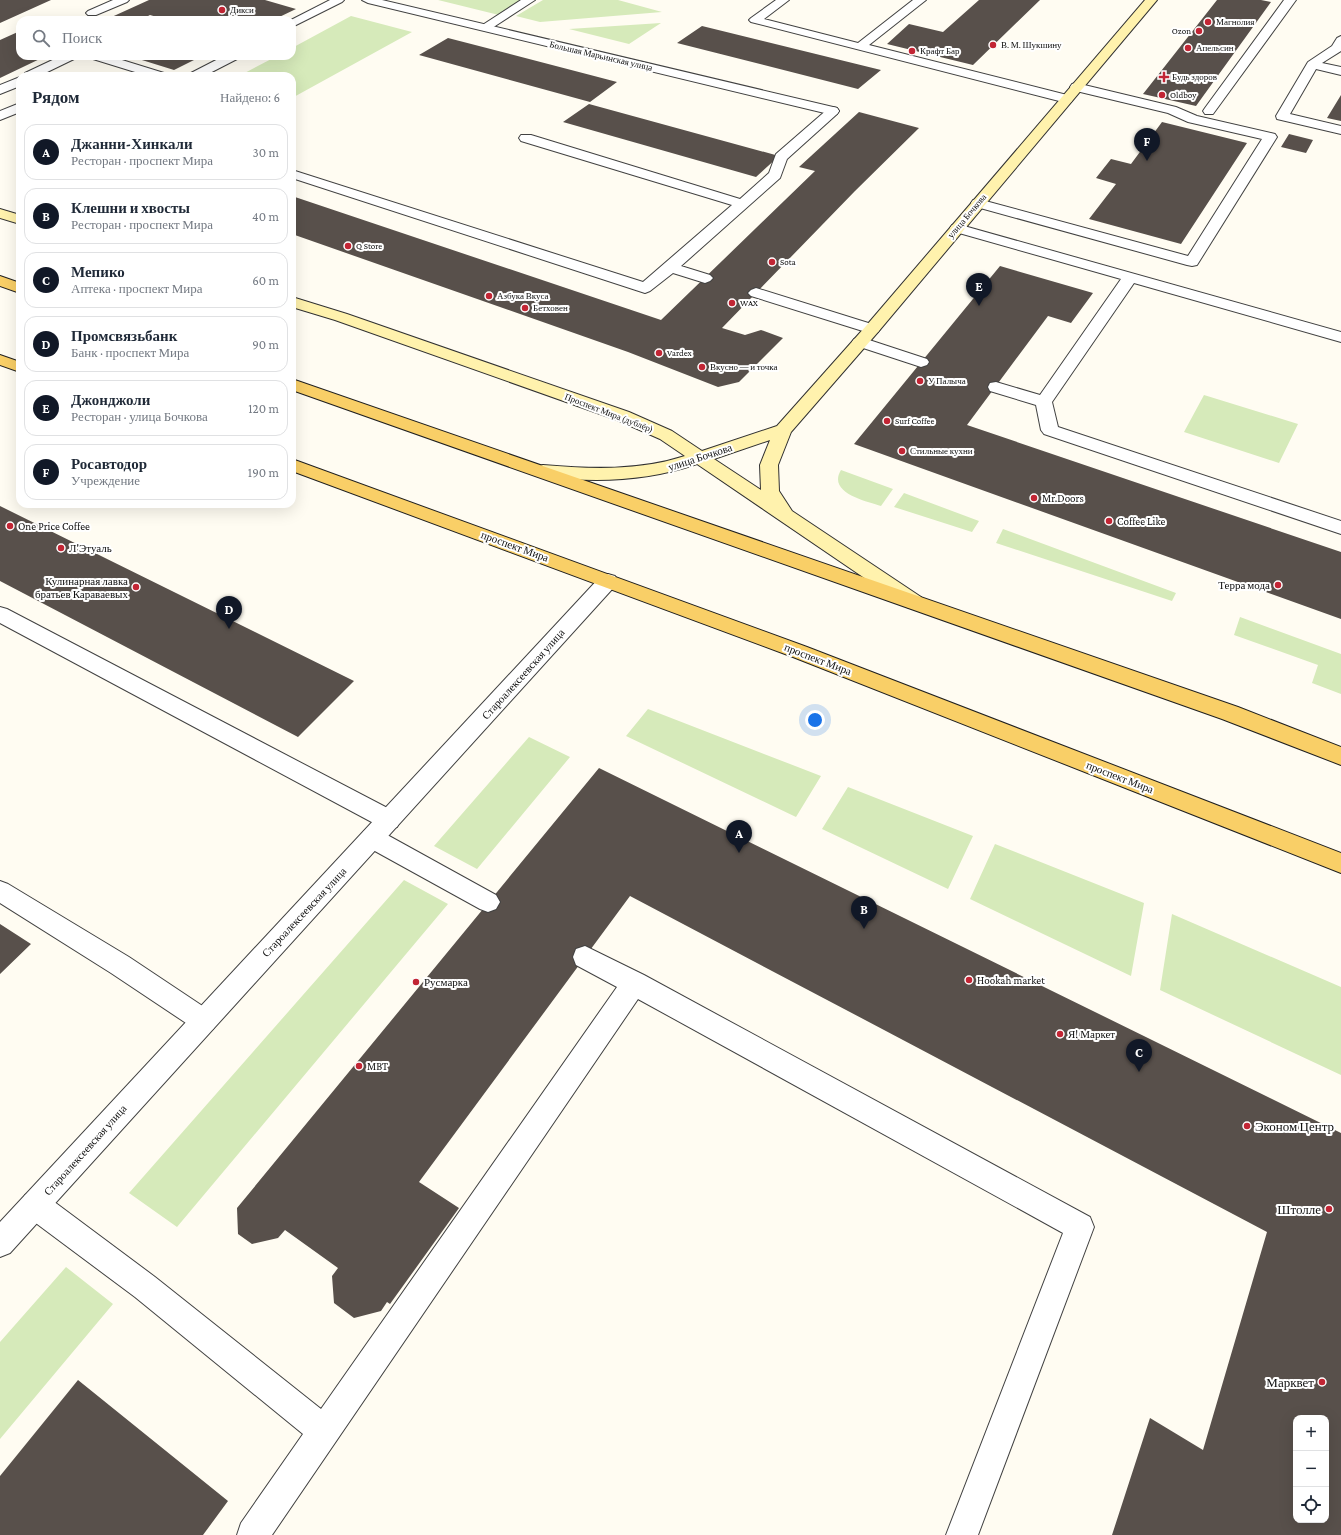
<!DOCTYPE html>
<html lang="ru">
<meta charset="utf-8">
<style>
body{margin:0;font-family:"Crimson Pro",serif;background:#f2f2f3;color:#1f2937}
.controls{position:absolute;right:12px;bottom:12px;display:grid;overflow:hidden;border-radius:8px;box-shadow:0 4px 16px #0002}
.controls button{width:36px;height:36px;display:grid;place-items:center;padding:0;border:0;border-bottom:1px solid #e0e1e3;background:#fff;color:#1f2937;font:20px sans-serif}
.you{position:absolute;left:815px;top:720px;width:14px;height:14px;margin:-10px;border:3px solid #fff;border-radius:50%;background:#1a73e8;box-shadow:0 0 0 6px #1a73e833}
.badge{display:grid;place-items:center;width:26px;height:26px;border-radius:50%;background:#111827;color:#fff;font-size:13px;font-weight:700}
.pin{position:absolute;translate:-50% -33px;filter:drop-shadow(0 1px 2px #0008)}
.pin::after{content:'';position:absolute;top:21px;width:14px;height:12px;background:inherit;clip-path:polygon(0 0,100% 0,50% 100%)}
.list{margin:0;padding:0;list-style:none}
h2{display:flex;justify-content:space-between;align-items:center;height:52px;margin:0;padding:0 16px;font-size:17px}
h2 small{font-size:13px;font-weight:400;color:#747a83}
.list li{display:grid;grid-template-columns:26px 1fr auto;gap:12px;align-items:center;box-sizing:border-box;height:56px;margin:0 8px 8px;padding:0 8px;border:1px solid #e0e1e3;border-radius:12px}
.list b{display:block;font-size:15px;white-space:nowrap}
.list p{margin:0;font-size:13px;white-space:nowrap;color:#747a83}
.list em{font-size:13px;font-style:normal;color:#747a83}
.icon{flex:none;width:22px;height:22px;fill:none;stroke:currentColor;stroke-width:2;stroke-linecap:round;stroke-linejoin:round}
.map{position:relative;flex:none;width:1341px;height:1535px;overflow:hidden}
.search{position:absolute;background:#fff;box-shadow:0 4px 16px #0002;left:16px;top:16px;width:280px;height:44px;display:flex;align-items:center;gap:10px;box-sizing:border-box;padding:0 14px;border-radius:12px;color:#747a83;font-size:15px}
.panel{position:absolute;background:#fff;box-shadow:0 4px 16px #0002;left:16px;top:72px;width:280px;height:436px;border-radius:12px}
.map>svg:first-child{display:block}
.green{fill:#d6eaba}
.building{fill:#58504b;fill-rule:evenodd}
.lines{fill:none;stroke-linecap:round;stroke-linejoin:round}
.lane-casing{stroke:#424242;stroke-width:2}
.street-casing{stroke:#424242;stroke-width:2}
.secondary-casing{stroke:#313131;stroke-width:2}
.primary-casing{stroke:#202020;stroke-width:2}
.lane{fill:#fff;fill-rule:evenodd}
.street{fill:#fff;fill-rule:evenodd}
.secondary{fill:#fff2ad;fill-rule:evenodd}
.primary{fill:#f9cf67;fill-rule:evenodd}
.poi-dot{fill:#c22534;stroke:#fff;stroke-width:1.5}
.labels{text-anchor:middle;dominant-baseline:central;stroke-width:4;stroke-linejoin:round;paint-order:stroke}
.far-poi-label{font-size:9px;fill:#0f0f0f;stroke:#fff;text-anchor:start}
.far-street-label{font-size:9px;fill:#0f0f0f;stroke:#fff}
.street-label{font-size:11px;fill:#0f0f0f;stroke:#fff}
.poi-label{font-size:11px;fill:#0f0f0f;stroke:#fff;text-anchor:start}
.near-poi-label{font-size:13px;fill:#0f0f0f;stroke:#fff;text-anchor:end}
</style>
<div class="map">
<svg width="1341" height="1535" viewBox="0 0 1341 1535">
<rect width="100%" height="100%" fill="#fffcf2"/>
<path class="green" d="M438,0H529L503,16Z
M543,0H618L662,12L540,22L516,16Z
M351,16L412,32L292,98V76H239L277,56H292V48Z
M661,23L629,44L569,29Z
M1204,395L1298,424L1279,463L1184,432Z
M841,470L893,489L881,506C866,501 827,493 841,470Z
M904,493L979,521L972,532L894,507Z
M1003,529L1176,593L1172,601L996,543Z
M1240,617L1341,654V694L1312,683L1318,665L1234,635Z
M648,709L821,776L796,817L626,736Z
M529,737L570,757L477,869L434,846Z
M848,787L973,836L948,889L822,829Z
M995,844L1144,903L1131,976L970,899Z
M404,880L448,904L177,1227L129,1193Z
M1172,914L1341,987V1075L1160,990Z
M66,1267L113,1304L0,1439V1342Z"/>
<path class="building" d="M0,0H51L0,23Z
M149,0H265L296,9L273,20H167L150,15L140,20H105Z
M979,0H1040L973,65L887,44L909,24L943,32Z
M1217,0H1261L1271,2L1196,106L1143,94Z
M702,26L881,70L858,89L677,43Z
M20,31V56H46L0,78V40Z
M448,38L598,77L617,82L590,102L419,55Z
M129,56H202L174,70Z
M1341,95V121L1327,118Z
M589,104L779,156L756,177L563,122Z
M859,112L919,128L855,191L722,328L745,335L761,330L783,338L739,382L718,387L628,352L292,234V196L661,320L815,171L799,167Z
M1162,122L1247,143L1181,244L1089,219L1116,184L1096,178L1111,159L1131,164Z
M1289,134L1313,140L1306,153L1281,147Z
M1000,266L1093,293L1071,323L1048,316L967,425L1341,552V619L854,444Z
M0,506L97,554L354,681L298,737L0,581Z
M599,768L1341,1133V1535H1112L1150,1418L1203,1450L1267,1232L630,896L419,1182L459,1208L390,1304L387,1302L381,1311L354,1318L334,1303L332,1276L338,1268L285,1230L278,1238L252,1244L238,1234L237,1208ZM1296,1418H1326V1520H1296Z
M0,924L31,944L0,974Z
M78,1380L228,1501L203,1535H0V1476Z"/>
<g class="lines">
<g class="lane-casing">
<path id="lane" d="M113,0H129L127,2L96,15H88L86,13L88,11Z
M330,0H344L342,2L292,27L291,20Z
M521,0H535L489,30H481L479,28L481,26Z
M776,0H789L764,19L858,43L913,0H926L869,45L1071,96L1073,99L1071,102L1067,103L751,22L749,20L751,18Z
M1284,0H1296L1213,114H1205L1203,111L1205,108Z
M1341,36V51L1322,63L1341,67V75L1316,69L1290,114L1341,126V134L1277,119L1276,116L1308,62L1332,46L1337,38Z
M61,56H76L74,59L39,76H23L25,73Z
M91,56H109L164,73L166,76H148L93,59Z
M224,56H239L237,59L204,76H189L191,73Z
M20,77V86L0,94V85Z
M1076,83L1176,107L1197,116L1275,134L1277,137L1197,265L1192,266L1187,265L973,206L971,203L973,200L978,199L1188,256L1262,139L1188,122L1168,113L1072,90L1070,87L1072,84Z
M20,103V112L0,120V111Z
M833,107L837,108L839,111L837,114L787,159L780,178L681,266L710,275L713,278L710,281L705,283L673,273L650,291L645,293L292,178V170L643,282L732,205L521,141L519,138L521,135H531L740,199L769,173L776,154L829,108Z
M957,224L1341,332V342L1134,283L1052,402L1058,427L1341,521V534L1044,434L1041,430L1036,405L990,391L988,387L990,383L996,382L1040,395L1121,279L952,231L950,228L952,225Z
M756,288L878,326L880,329L878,332L872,334L866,332L751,296L748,293L751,290Z
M860,337L927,359L929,362L927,365L921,367L854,345L852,342L854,339Z
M0,607L7,609L397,813L400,820L397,827L389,829L381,827L0,623Z
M372,829L380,831L496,895L500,902L496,909L488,912L480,909L364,845L361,838L364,831Z
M0,881L8,884L129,957L213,1013L217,1021L213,1029L204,1033L195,1029L111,973L0,903Z
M585,946L644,975L1090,1217L1094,1227L978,1535H946L1063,1233L638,999L272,1535H237L241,1523L303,1434L135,1297L25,1215L21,1205L25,1195L35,1191L45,1195L155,1277L321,1409L617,987L576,965L573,957L576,949Z"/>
</g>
<g class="street-casing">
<path id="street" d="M362,0H382L833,107L837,108L839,111L837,114L833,115L368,3Z
M608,574L615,576L618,581L615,586L10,1253L0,1257V1222L601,576Z"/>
</g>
<g class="secondary-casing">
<path id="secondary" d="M1145,0H1157L878,332L791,432L778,465L779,491L792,511L921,597L924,602L921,607L914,609L907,607L697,464C656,478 613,482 570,479C559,478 548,478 537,475L534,471L537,467L543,465C591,469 639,471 685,456L660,439L617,420L335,320L292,307V297L347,314L629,412L672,431L702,451L777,426L866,326ZM770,440L760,465L761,490L714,459Z
M0,209L20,215V224L0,218Z"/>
</g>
<g class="primary-casing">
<path id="primary" d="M0,276L20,283V293L0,286Z
M0,355L20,362V372L0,365Z
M292,379L1238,707L1341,747V765L1222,719L292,390Z
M292,459L807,647L1341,853V873L793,657L292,471Z"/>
</g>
<use href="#lane" class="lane"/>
<use href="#street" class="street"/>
<use href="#secondary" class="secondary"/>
<use href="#primary" class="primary"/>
</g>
<g class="poi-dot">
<circle cx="222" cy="10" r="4"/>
<circle cx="1208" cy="22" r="4"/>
<circle cx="1199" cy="31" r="4"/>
<circle cx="993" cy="45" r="4"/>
<circle cx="1188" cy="48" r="4"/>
<circle cx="912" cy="51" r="4"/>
<path d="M1162 71h4v4h4v4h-4v4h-4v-4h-4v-4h4z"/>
<circle cx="1162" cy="95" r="4"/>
<circle cx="348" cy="246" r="4"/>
<circle cx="772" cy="262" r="4"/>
<circle cx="489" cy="296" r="4"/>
<circle cx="732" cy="303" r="4"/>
<circle cx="525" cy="308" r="4"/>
<circle cx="659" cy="353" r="4"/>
<circle cx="702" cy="367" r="4"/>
<circle cx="920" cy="381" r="4"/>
<circle cx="887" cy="421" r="4"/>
<circle cx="902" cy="451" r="4"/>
<circle cx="1034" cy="498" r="4"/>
<circle cx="1109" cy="521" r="4"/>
<circle cx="10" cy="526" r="4"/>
<circle cx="61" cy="548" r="4"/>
<circle cx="1278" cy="585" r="4"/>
<circle cx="136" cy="587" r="4"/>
<circle cx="969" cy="980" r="4"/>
<circle cx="416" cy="982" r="4"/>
<circle cx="1060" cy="1034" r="4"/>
<circle cx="359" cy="1066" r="4"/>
<circle cx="1247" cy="1126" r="4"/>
<circle cx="1329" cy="1209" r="4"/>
<circle cx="1322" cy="1382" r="4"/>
</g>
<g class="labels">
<g class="far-poi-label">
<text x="230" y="10">Дикси</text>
<text x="1216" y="22">Магнолия</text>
<text x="1191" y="31" text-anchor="end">Ozon</text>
<text x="1001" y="45">В. М. Шукшину</text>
<text x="1196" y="48">Апельсин</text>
<text x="920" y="51">Крафт Бар</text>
<text x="1172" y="77">Будь здоров</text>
<text x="1170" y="95">Oldboy</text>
<text x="356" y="246">Q Store</text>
<text x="780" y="262">Sota</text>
<text x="497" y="296">Азбука Вкуса</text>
<text x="740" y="303">WAX</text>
<text x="533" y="308">Бетховен</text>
<text x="667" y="353">Vardex</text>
<text x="710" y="367">Вкусно — и точка</text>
<text x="928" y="381">У Палыча</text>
<text x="895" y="421">Surf Coffee</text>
<text x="910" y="451">Стильные кухни</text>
</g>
<g class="far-street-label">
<text transform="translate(601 56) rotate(13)">Большая Марьинская улица</text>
<text transform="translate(967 216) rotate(-50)">улица Бочкова</text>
<text transform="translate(609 413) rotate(21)">Проспект Мира (дублёр)</text>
</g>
<g class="street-label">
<text transform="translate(700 457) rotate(-18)">улица Бочкова</text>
<text transform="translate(515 546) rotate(20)">проспект Мира</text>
<text transform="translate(818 659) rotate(21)">проспект Мира</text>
<text transform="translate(523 674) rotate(-48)">Староалексеевская улица</text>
<text transform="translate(1120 777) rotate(21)">проспект Мира</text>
<text transform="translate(304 912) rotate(-47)">Староалексеевская улица</text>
<text transform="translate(85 1150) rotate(-48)">Староалексеевская улица</text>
</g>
<g class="poi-label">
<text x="1042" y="498">Mr.Doors</text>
<text x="1117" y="521">Coffee Like</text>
<text x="18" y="526">One Price Coffee</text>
<text x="69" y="548">Л'Этуаль</text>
<text x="128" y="581" text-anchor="end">Кулинарная лавка<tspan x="128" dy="13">братьев Караваевых</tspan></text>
<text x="1270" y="585" text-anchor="end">Терра мода</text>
<text x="977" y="980">Hookah market</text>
<text x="424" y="982">Русмарка</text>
<text x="1068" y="1034">Я! Маркет</text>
<text x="367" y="1066">MBT</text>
</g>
<g class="near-poi-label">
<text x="1255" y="1126" text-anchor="start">Эконом Центр</text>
<text x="1321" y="1209">Штолле</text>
<text x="1314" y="1382">Марквет</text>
</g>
</g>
</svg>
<div class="controls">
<button>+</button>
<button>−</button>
<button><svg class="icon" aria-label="locate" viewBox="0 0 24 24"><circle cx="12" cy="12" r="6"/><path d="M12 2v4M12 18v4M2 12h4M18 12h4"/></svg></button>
</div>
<div class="you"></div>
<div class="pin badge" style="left:739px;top:853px">A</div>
<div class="pin badge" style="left:864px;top:929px">B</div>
<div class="pin badge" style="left:1139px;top:1072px">C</div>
<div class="pin badge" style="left:229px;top:629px">D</div>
<div class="pin badge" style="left:979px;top:306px">E</div>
<div class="pin badge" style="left:1147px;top:161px">F</div>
<div class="search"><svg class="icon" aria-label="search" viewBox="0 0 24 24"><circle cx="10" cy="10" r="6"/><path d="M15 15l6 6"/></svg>Поиск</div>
<section class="panel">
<h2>Рядом<small>Найдено: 6</small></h2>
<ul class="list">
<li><span class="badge">A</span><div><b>Джанни-Хинкали</b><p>Ресторан · проспект Мира</p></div><em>30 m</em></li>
<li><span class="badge">B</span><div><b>Клешни и хвосты</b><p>Ресторан · проспект Мира</p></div><em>40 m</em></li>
<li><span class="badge">C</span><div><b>Мепико</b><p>Аптека · проспект Мира</p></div><em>60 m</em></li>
<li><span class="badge">D</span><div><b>Промсвязьбанк</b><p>Банк · проспект Мира</p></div><em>90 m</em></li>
<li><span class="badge">E</span><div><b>Джонджоли</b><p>Ресторан · улица Бочкова</p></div><em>120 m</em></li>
<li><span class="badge">F</span><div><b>Росавтодор</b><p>Учреждение</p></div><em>190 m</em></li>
</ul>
</section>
</div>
